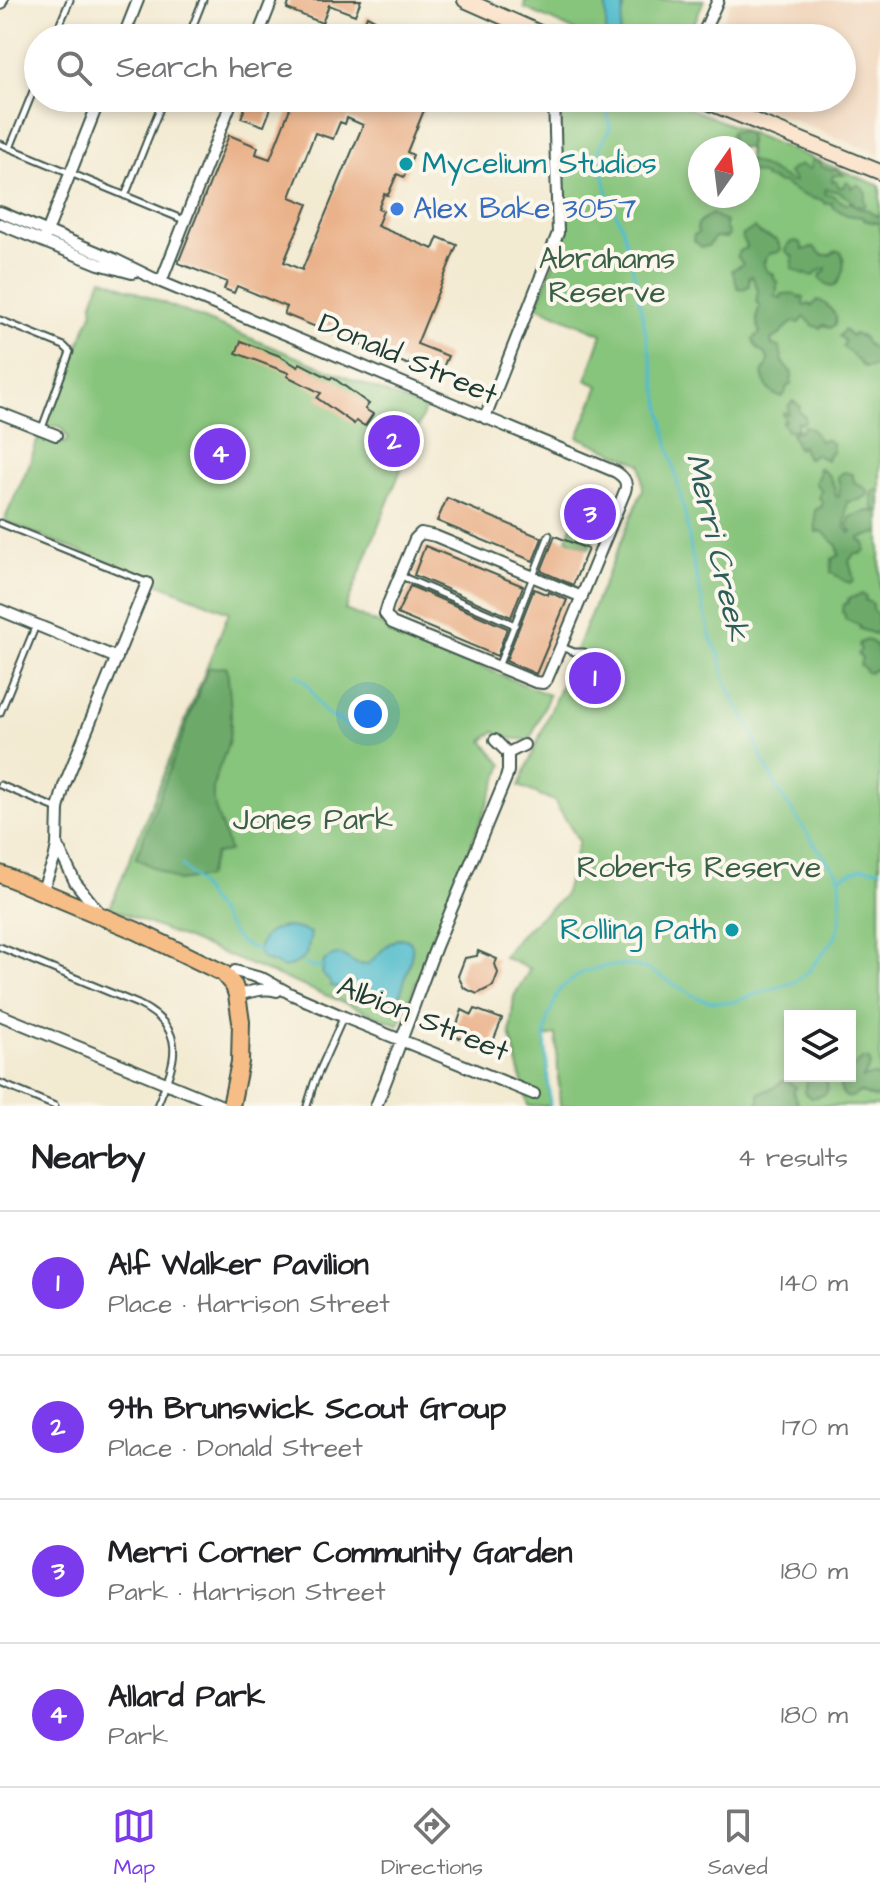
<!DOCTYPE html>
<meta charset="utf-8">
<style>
body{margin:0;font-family:"Architects Daughter",sans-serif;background:#f6f6f6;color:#202124}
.controls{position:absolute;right:24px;bottom:24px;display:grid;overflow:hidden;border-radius:0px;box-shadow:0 4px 12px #0003}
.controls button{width:72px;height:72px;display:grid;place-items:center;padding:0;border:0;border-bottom:2px solid #e0e0e0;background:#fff;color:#202124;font:40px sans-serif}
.compass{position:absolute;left:688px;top:136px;width:72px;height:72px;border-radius:50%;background:#fff;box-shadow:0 4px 12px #0003;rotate:14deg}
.you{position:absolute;left:368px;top:714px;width:28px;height:28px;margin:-20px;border:6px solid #fff;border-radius:50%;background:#1a73e8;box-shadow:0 0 0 12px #1a73e833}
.badge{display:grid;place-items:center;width:52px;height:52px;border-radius:50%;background:#7c3aed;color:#fff;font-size:26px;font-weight:700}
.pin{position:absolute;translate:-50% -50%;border:4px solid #fff;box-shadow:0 2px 8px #0006}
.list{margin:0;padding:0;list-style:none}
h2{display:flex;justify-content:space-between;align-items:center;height:104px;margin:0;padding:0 32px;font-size:34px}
h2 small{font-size:26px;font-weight:400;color:#757577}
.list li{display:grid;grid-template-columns:52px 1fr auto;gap:24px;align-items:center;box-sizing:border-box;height:144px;padding:0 32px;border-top:2px solid #e0e0e0}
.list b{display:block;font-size:30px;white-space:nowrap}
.list p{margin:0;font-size:26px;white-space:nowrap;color:#757577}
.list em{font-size:26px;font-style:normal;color:#757577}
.icon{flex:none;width:44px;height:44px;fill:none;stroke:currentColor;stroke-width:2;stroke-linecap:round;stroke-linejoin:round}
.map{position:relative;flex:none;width:880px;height:1106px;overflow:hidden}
.search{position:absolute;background:#fff;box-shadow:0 4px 12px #0003;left:24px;right:24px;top:24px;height:88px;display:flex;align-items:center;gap:20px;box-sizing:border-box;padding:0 28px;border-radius:44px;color:#757577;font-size:30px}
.sheet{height:680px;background:#fff}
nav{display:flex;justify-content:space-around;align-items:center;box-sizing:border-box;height:112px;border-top:2px solid #e0e0e0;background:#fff;font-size:22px;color:#757577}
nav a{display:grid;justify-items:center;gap:4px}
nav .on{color:#7c3aed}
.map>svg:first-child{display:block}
.built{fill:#f0d5bc}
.green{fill:#87c47b;stroke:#538058;stroke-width:2;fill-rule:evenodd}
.forest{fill:#6daa6b;stroke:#467450;stroke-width:2}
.water{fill:#51bccc;stroke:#387c80;stroke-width:2}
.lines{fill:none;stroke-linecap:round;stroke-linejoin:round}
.stream{stroke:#51bccc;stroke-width:3}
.building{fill:#eab28b;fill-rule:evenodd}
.service-casing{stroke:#3f574c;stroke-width:9}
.minor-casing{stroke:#3f574c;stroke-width:14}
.secondary-casing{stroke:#3f574c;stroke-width:18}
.primary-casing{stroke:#3f574c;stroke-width:20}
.service{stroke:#fff;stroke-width:5}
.minor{stroke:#fff;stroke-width:10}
.secondary{stroke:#fbe5cf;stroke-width:14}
.primary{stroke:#f6be86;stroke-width:16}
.culture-dot{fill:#0f9aa8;stroke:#fbf7ec;stroke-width:3}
.shop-dot{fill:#3f7fe0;stroke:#fbf7ec;stroke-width:3}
.labels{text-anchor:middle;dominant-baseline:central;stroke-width:8;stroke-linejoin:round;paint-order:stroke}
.culture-label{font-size:30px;fill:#0d838f;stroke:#fbf7ec;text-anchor:start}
.shop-label{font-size:30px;fill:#366cbe;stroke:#fbf7ec;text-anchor:start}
.park-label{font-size:30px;fill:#395f46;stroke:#fbf7ec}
.street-label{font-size:30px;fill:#1f3d34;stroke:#fbf7ec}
.water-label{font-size:32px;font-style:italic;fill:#2c5d5a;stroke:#fbf7ec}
</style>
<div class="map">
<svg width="880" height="1106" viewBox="0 0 880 1106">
<rect width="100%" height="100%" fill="#fbf7ec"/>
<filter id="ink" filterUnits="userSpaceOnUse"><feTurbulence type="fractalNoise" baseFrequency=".0125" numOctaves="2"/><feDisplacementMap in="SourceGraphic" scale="16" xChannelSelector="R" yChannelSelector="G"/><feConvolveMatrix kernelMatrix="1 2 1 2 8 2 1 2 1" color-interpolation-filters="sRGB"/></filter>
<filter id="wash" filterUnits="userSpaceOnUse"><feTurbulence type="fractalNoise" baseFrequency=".006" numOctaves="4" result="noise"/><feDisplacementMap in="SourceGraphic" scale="32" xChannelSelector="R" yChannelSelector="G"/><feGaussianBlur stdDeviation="1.8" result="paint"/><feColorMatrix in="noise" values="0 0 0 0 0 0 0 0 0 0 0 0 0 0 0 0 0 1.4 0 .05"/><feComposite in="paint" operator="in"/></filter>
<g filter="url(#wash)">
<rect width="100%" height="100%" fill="#f3ead2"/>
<path class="built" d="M732,0H880V155L739,98H842V38H716Z"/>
<path class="green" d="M525,0H704L688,38H591L524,8Z
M560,98H664L880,186V1106H560L556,1035L545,1037L550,1106H528L510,1033L514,996L530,969L503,957L519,936L564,896L579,841L554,801L519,786L643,489L641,464L578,437L599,386L586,380L602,334L537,306L560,246L565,224ZM700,148H748V196H700ZM790,1016H850V1076H790Z
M102,278L425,409L345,610L549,695L530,740L505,738L495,731L483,741L503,765L399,1025L110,908L229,612L4,521L30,463L39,435C50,448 51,444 66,442L68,439L61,427C55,424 50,428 45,426L68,367L74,362L76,351L93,311L92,305Z
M590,480L613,489L589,548L567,539Z"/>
<path class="forest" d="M739,130L747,133L749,139V155L748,148H736L734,144L731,143V139H732L730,134L732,131L738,132Z
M748,160C759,164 780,175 791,182L795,181L788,173L793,168L801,165L808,169L811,168V161L815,160L821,164L820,166L832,170L836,169L844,175H833L832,181H836L839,187H843L846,181L851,185V188L857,185L861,186L866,193L864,200L866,204L864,207L855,205L850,199L839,192L826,189L825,192L827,195L830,194L846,204L850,202L860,209L870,210L871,213L880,217V224L864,220L862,217L847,215L832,207V203L825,204L822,200C809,199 794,192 783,183H777L775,181L764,178V175L748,171Z
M712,214L726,222L725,226L729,235L726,238L715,237L708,246L701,247L693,239L694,235L698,233C694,222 704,219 712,214Z
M754,228L761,234L777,240L781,249L778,252L769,254L764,262L766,270L774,275V279L777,282V292L774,296L781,298L782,294C789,294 795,291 800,298L801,296L804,297L803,304L805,306L808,304L812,306L818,300C826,302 831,310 836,316L835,325L830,328L824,325L820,328L814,326L805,317L799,323L793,322L782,331L780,335L771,339L772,345L779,347C782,352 780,358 784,364C786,368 790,369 792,374L791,385L787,386L785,394L781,397C770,395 765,384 762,374L767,365L768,358C763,350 756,352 753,339L760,333C756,322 756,316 760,305L756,302L758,290L752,276L749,277V286L743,289L738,288L732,270L743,264L737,256L739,251L747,248L746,244L742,239L743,235Z
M795,241L801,243L803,250L814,247L822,255H830L836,251L841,252C846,263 843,275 836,285L833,286L826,284L820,278L821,274L825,272L826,268L818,271L814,276L801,273L792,268L793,257L786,252L788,244Z
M844,330L852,336L854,334L864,338C866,346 871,347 878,349L880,361L876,366L865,368C857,361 852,354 843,347L845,341L839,336Z
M793,401L800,406L799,411L805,417V421L802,423L797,422V429L787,431L782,422L786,420L783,416V413L788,414L789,405Z
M804,426L811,428L820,441L825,439L832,443L833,451L829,454L827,460L814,454L810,458H807L801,446L798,449L791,433L801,430Z
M819,467L829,476L835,488L836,496L839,497L840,486L837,477L844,472L852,474L855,483L868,490V494C862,501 855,500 847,502L845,527L850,533L852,532L848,525L850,517L868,511L879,512L873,509C874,501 868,497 876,489H880V528L878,533L860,538V540L865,543V550L860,554H854L849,561L854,580L851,583L845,581L831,572L832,559L839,555L837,545L822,531L816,532L815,510L821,507L823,503L819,497L821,490L815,483L819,474L818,468Z
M862,594L866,597L865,600L873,604V610L878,616V630L875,634L860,629L859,625L845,619V615L842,612L843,605L849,602L848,599Z
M867,640C880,643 880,657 880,670H873L869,673L865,671V669L860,665L862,658L858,654L861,650L859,646L860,643Z
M227,667C229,692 234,718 228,743C224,761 211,778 213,797C215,815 226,834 229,852L215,854L207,877L178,881L136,858L208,668Z
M862,1059L869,1060L870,1066L863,1078L873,1075L880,1078V1094L875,1098L859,1092C846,1105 837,1091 841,1078L837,1076H850V1068L852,1069Z
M806,1076H826C828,1093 831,1094 811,1098L804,1092L807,1083Z
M783,1081H788L796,1087L793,1092L799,1106H759V1093L773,1088Z"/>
<path class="water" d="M606,0H623L624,7L619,38H606Z
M284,927L295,928L311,933C306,957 309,959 284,968L261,958L258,950C262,935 269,930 284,927Z
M401,938C407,940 409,939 412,945C415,952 399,999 395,1008L362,999L350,991L331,986V983L322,974L324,961L330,957L340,954L357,964L366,965C379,957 386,941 401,938Z"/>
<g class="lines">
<path class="stream" d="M296,674C315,687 311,696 324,711C332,719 344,720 351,730
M182,865L197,882L235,937L241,943L258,950
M840,877L862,868L880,869
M304,963L311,967H322
M550,1106L545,1036L548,1017L560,989L583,972L606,966L628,965L648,969L698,998L709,1001L729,1003L794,982L806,974L835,938L841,919L840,877L813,842L780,793L762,758L749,724L734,700L724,676L719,654L711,639L692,557L686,518L669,448L632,265L622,227L609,198L601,165L600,146L610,128L605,98"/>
</g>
<g id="blocks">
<path class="building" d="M290,0H361L355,15L329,5L322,23L287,9Z
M367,16L375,20L374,23L391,30L387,38H358Z
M249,98H275L264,126L241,118Z
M294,98H429L407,152L413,155L404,177L397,174L388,195L384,194L378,209L383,211L377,226L433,249L438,237L457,245L417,344L448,356L441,372L411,360L409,365L284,314L287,307L237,286L234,293L224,289L227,282L178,263L229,135L258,147L256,154L270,159ZM347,118L363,125L302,270L284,262L308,204L290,197L315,133L333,139L340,122L345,124Z
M241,341L280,356L298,367L300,363L331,379L332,377L369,404L365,409L373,414L365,426L356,421L354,424L317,398L321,393L287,376L289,373L236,353Z
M390,423L411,432L399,459L378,450Z
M447,498L542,538L533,561L437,521Z
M555,536L588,549L573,585L541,571Z
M425,546L523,586L511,617L414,575Z
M410,586L507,628L497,656L397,614Z
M534,589L548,595L549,592L567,600L536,674L506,661Z
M609,656L618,683L608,686V684L578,692L573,674L589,670L586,662Z
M478,951L497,959L495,964L498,973L493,986L477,994L464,988L458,976L465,958L477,956Z
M475,1009L502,1019L490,1049L480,1045L478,1049L469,1046L470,1041L453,1036L462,1010L472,1015Z"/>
</g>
</g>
<g filter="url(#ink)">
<use href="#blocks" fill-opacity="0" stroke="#3f574c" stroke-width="2"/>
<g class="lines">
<g class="service-casing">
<path id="service" d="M54,38L70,0
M188,38L203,0
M0,144L184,220
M10,148L38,79
M125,196L164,98
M0,320L64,346L70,352L42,428
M0,523L146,582
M401,576L515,625
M562,647L574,652H584
M498,667L549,535
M0,713L36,625
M0,785L58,809
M0,947L138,1004C191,1030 174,1064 157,1106
M0,1083L55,1106
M307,1106L314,1083L343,1018"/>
</g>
<g class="minor-casing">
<path id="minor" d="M0,4L2,0
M123,38L138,0
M257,38L272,0
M701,38L718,0
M0,212L114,259L161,282L616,472C624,477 628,482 625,491C599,554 574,617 547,679L543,683L535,682L392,623L385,614L388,604L415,539L421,533L435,536L582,597
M0,224L99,264L132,273
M45,237L100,98
M161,282L233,98
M0,413L56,435
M485,418L558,233L554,98
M0,610L117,658
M495,740L508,753
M57,845L75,882L98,911
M42,891L54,860L57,845L58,809L64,786L147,583
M235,971L264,979L291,994L344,1017L534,1094
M237,995C251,992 263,987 277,991
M0,1015L222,1106
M376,1106C398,1052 416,998 437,944C460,888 483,833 506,778L508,771V753L524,745"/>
</g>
<g class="secondary-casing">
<path id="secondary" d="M465,0L551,38
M698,98L880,172"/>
</g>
<g class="primary-casing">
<path id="primary" d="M0,874L137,931L223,973L234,986L237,995L241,1022L240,1062L231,1106"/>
</g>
<use href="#service" class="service"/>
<use href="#minor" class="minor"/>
<use href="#secondary" class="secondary"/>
<use href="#primary" class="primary"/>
</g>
</g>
<g class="culture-dot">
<circle cx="406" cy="164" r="8"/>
<circle cx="732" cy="930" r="8"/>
</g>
<circle class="shop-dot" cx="397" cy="209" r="8"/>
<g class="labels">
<g class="culture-label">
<text x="422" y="164">Mycelium Studios</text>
<text x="716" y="930" text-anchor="end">Rolling Path</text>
</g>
<g class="shop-label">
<text x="413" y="209">Alex Bake 3057</text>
</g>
<g class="park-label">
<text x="607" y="259">Abrahams<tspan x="607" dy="34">Reserve</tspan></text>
<text x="313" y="820">Jones Park</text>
<text x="699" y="868">Roberts Reserve</text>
</g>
<g class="street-label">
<text transform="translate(408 359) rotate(23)">Donald Street</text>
<text transform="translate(423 1019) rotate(22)">Albion Street</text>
</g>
<g class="water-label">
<text transform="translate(717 547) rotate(77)">Merri Creek</text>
</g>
</g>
</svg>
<div class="controls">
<button><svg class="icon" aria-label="layers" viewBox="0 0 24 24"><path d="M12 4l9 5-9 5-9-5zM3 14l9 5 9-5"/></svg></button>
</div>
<svg class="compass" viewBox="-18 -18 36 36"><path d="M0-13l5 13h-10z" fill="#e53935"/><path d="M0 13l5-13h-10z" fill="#757577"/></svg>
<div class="you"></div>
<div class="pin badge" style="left:595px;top:678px">1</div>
<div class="pin badge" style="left:394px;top:441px">2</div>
<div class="pin badge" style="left:590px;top:514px">3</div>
<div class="pin badge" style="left:220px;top:454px">4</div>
<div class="search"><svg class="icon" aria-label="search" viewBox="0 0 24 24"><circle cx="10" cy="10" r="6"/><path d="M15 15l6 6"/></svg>Search here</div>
</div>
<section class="sheet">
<h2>Nearby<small>4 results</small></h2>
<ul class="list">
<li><span class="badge">1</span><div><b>Alf Walker Pavilion</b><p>Place · Harrison Street</p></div><em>140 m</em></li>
<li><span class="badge">2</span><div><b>9th Brunswick Scout Group</b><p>Place · Donald Street</p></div><em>170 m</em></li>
<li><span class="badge">3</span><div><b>Merri Corner Community Garden</b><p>Park · Harrison Street</p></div><em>180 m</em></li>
<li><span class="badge">4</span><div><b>Allard Park</b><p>Park</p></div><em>180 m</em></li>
</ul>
</section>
<nav>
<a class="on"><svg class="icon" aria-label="map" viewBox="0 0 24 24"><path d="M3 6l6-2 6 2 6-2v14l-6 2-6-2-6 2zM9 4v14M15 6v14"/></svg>Map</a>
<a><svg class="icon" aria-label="directions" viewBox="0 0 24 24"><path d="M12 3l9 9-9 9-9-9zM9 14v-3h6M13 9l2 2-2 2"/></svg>Directions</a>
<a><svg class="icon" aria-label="saved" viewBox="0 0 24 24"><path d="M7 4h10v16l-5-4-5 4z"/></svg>Saved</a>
</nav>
